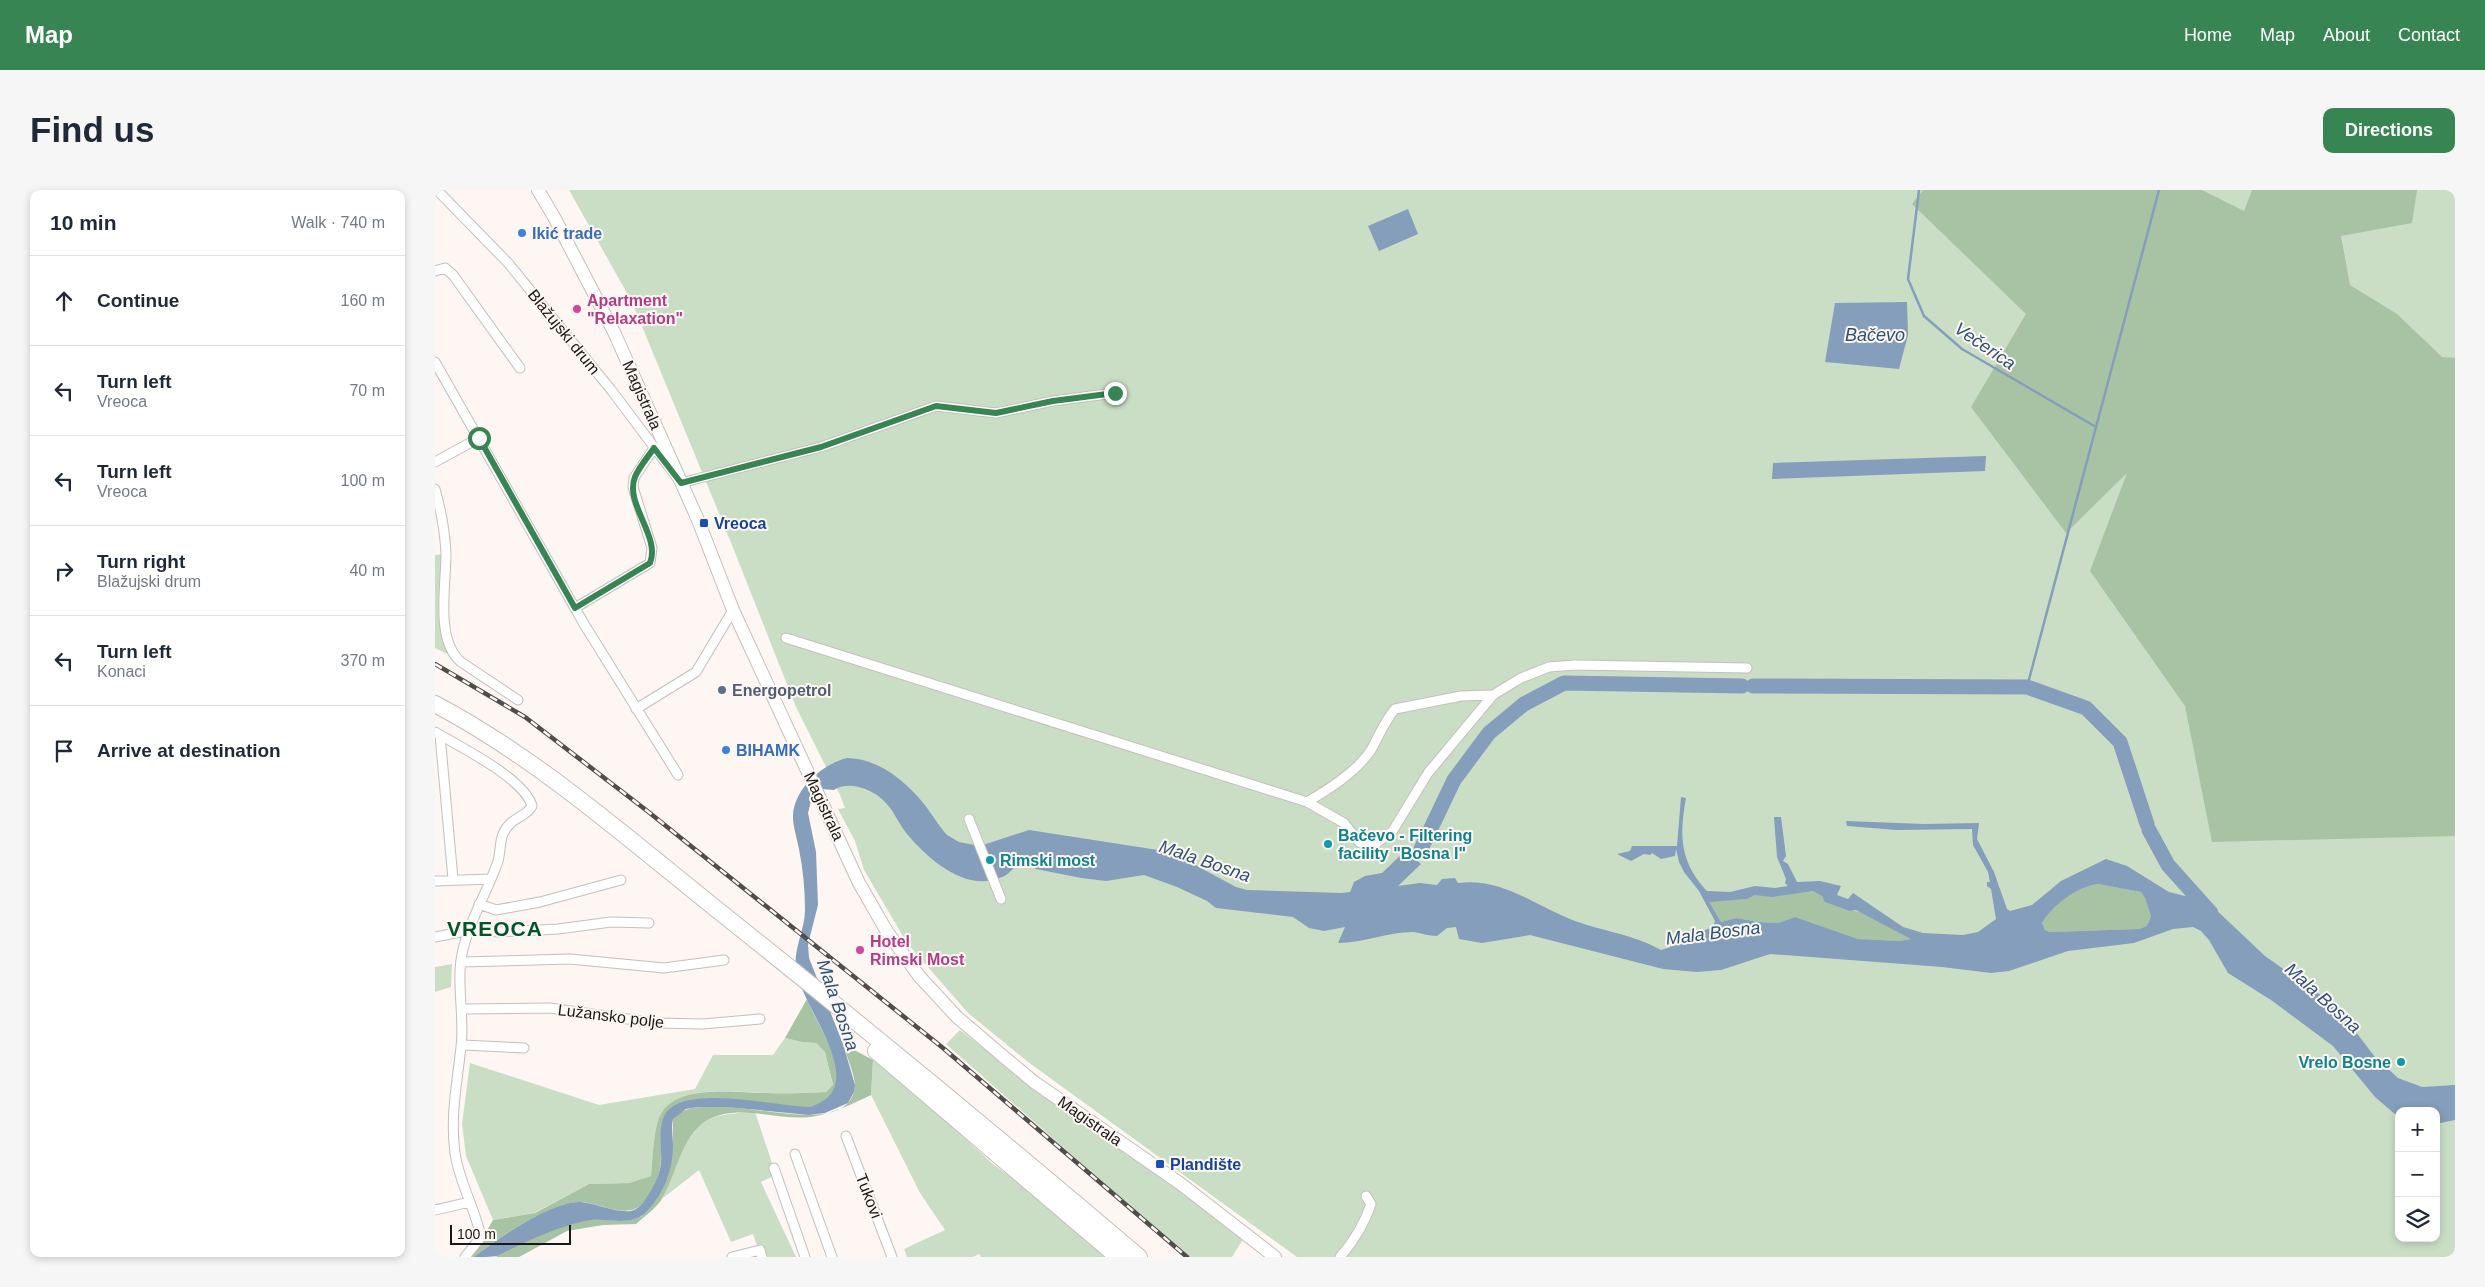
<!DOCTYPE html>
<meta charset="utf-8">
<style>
body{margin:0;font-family:Helvetica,sans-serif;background:#f6f6f7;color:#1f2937}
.controls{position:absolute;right:15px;bottom:15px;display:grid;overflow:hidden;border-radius:10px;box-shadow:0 2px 8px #0003}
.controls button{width:45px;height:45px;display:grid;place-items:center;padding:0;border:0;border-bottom:1px solid #e0e1e3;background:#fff;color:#1f2937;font:25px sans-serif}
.scale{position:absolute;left:15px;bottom:12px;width:121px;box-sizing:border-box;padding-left:5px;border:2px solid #1a1816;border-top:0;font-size:14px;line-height:18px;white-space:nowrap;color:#1a1816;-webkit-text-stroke:4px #fdf6f2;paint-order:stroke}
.stop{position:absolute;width:15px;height:15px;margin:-11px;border:4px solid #388554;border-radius:50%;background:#fff}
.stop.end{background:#388554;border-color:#fff;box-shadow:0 1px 5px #0008}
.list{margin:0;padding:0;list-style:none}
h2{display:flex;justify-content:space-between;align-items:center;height:65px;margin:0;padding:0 20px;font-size:21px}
h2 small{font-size:16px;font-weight:400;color:#747a83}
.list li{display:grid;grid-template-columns:32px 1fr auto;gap:15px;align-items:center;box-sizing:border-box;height:90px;padding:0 20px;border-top:1px solid #e0e1e3}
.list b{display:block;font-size:19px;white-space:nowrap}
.list p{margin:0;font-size:16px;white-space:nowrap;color:#747a83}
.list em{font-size:16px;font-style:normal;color:#747a83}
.icon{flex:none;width:28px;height:28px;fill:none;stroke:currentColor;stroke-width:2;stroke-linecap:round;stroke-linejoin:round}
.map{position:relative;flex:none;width:2020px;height:1067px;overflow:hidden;border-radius:10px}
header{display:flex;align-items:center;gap:30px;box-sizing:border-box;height:70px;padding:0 25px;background:#388554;color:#fff}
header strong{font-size:24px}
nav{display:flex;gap:28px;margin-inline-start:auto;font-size:18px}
.intro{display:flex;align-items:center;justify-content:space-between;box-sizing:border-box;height:120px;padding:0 30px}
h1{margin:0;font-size:35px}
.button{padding:12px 22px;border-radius:10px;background:#388554;color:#fff;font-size:18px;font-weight:700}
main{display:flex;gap:30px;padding:0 30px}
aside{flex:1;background:#fff;border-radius:10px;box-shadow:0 2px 8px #0003}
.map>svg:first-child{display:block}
.green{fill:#cadec6;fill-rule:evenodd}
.forest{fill:#a8c2a4}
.water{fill:#859ebb;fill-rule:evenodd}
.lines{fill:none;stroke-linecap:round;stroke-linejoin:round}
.stream{stroke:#859ebb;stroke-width:2.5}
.river{stroke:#859ebb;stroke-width:15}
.street-casing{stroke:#c5bfbb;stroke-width:11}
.secondary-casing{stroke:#c5bfbb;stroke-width:14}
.highway-casing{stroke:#c5bfbb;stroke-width:18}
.street{stroke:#fff;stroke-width:9}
.secondary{stroke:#fff;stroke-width:12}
.highway{stroke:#fff;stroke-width:16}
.rail-casing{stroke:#504d4a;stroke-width:4.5}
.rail{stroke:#fdf6f2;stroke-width:2.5;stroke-dasharray:8;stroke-linecap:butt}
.route{stroke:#388554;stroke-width:6}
.shop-dot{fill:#3f7fe0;stroke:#fdf6f2;stroke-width:2}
.hotel-dot{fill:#d1479c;stroke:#fdf6f2;stroke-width:2}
.transit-dot{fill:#1a4fb4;stroke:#fdf6f2;stroke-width:2}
.service-dot{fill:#5c6f8a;stroke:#fdf6f2;stroke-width:2}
.culture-dot{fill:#0f9aa8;stroke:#fdf6f2;stroke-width:2}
.labels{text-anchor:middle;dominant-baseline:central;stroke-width:4;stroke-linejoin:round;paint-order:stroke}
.shop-label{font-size:16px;font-weight:bold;fill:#366cbe;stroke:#fdf6f2;text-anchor:start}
.hotel-label{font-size:16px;font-weight:bold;fill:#b23c85;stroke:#fdf6f2;text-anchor:start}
.street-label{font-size:16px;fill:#1a1816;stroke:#fdf6f2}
.transit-label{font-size:16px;font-weight:bold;fill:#164399;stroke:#fdf6f2;text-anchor:start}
.service-label{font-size:16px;font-weight:bold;fill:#4e5e75;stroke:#fdf6f2;text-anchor:start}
.culture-label{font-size:16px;font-weight:bold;fill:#0d838f;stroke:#fdf6f2;text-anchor:start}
.water-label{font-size:18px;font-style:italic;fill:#2c527b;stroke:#fdf6f2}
.district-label{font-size:21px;font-weight:bold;letter-spacing:1px;fill:#01542a;stroke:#fdf6f2}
</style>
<header>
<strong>Map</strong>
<nav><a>Home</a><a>Map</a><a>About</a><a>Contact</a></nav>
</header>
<div class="intro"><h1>Find us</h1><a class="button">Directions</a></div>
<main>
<aside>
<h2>10 min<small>Walk · 740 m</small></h2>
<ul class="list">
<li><svg class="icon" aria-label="ahead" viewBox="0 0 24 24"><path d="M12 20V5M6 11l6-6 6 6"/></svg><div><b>Continue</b></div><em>160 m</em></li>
<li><svg class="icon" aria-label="left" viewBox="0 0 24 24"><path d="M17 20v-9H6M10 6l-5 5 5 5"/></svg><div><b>Turn left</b><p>Vreoca</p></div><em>70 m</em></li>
<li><svg class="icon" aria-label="left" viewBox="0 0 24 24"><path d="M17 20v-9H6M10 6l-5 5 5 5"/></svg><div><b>Turn left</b><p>Vreoca</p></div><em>100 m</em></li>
<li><svg class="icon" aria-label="right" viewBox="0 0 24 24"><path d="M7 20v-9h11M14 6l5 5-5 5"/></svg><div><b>Turn right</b><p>Blažujski drum</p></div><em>40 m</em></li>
<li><svg class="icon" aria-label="left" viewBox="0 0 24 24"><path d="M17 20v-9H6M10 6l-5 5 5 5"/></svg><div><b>Turn left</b><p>Konaci</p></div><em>370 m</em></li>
<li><svg class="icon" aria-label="arrive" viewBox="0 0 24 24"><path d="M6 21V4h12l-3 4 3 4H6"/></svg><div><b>Arrive at destination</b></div></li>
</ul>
</aside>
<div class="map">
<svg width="2020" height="1067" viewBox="0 0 2020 1067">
<rect width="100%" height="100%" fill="#fdf6f2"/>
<path class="green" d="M134,0H2020V1067H862L593,872L533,823L472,753L429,680L420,651L403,619L410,618L405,605L361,517L297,355L197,112ZM1964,921H2001V1048H1964Z
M9,364L17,466L0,458V365Z
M17,774L16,797L0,802V777Z
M525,840L606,902L810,1046L797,1067H752L511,854Z
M350,848L367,852L381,853L390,862L398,896L391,902C371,903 350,904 330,903C301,902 245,894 227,922C218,935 218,969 216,986L194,993L154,994L99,1023L58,1030L31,966L27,934L35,873L164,915L260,899L278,865H338Z
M438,870L491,913L558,974L625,1023L675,1067H546L544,1064L538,1067H472L469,1059L510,1040L485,1003L436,905Z
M320,922L341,985L326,992L361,1067H326L318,1044L296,1052L264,980L228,1008C237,987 250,943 271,931C285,923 305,923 320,922Z"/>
<path class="forest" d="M1488,0H1767L1809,21L1817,0H1982L1977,33L1906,46L1915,95L1962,124L2007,167L2020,168V646L1777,652L1750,516L1655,381L1692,283L1631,343L1536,217L1591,124L1477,14Z
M1663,694L1706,702L1710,708L1716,726L1712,736L1704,739L1615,742L1610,740L1607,733C1618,715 1641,697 1663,694Z
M1378,701L1415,721C1428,718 1463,743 1477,749L1465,751L1423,749L1360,727L1343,733L1323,732L1301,728L1286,732L1273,711L1312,709L1320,705Z
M372,809C381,831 402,863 403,886C403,901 390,915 375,917C365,919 354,916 345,915C313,911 275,903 244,914C218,923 229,957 225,978C223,989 217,1003 209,1012C193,1032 163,1011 142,1012C112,1015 63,1048 39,1067H34L50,1044L58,1030L100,1023L154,994L194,993L216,986C218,969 218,935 227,922C245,894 302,903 330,903C350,904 371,903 391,902L398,895L390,862L381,853L367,852L350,848Z
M408,854L438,870L436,905C417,914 397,924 376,927C342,931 302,912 271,931C247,946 241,984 228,1007C223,1017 210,1026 201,1034L168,1035L132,1041L84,1067H61C76,1053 134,1033 154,1030C173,1028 191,1035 207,1026L238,955V929C267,889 415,962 420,895C420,886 411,864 408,854Z"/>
<path class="water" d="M973,19L983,44L944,61L933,36Z
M1472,112L1473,145L1464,179L1390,172L1400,113Z
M1551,266L1550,281L1337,289L1338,273Z
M412,568C442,568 471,591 489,614C497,624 503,635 512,645L524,652L545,656L594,640L723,660L749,669L801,697L812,700L907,703L915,702L919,692L930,686L947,683L971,660L986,674L963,696L985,693L1002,695L1007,689L1020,688L1023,693C1065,687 1098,714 1135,729C1165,741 1198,744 1226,760C1246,755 1258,744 1278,737L1280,731L1264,701L1249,682L1244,672L1241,659L1240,666L1226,669L1217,663L1215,665L1209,664L1196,671L1182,664L1195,661L1197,656H1242L1246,607L1251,608C1244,646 1245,672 1272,701L1295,702L1320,696L1340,698L1353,696L1350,693L1351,689L1342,667L1339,627H1346L1351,666L1348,671L1353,674L1362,692L1385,691L1406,696L1402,705L1413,709L1418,703L1468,737L1488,743L1528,745L1543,742L1561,729L1556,699L1552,696V692H1555L1553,682L1538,655L1537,639L1462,640L1412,636L1411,631L1489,634L1544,633L1542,649L1559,682L1572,719L1575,721L1597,715L1626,691L1671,669L1692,676L1734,702L1770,711L1777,716L1830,766L1901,816L1940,867L1963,888L1987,897L2020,895V930L2001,934V921H1964V927L1961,925L1940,907L1898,856L1836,810L1793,783L1774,750L1766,741L1758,737L1738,739L1699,753L1633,761L1574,781L1556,783L1507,777L1335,764L1286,780L1262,782L1228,779L1095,745L1047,753L1024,749L1021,737L1012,738L1002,746C994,746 986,743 978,742C952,742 929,753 903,753L910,737L889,741L874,738L858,727L781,718L772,711L742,697L709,685L671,691L646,688L601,679L587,670C580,675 574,685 567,687C531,703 494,670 472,644C463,633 459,620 448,610C437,599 413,590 399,600L387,599L376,611L373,623L381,662L383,715L373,754L374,768L408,854L420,895L419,902L413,913L390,923L374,925L292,917H263L251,919L238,929C236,937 238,946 238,955C238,980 229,1003 212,1021C196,1039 171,1026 150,1031C119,1038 90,1052 62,1066C57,1067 45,1067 39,1067C62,1049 118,1010 146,1012C160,1013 187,1025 199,1020C206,1017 210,1010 214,1004C220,994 225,984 226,972C227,958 222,936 231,923C251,893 342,917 375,917C439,898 367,819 361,780C358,759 370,740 370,720C370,700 368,679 364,659C362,648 358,637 358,626C359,598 388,574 412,568ZM1663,694L1706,702L1710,708L1716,726L1712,736L1704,739L1615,742L1610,740L1607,733C1618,715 1641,697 1663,694ZM1378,701L1387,706L1390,712L1415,721L1421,720L1476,749L1465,751L1423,749L1360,727L1343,733L1323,732L1301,728L1286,732L1274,712L1312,709L1320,705L1337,707Z"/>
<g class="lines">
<path class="stream" d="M1484,0L1473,89L1489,126L1527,159L1661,237
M1592,497L1724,0"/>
<path class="river" d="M1318,496L1592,497L1651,518L1685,552L1712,634
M1714,640L1733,675L1776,723
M986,659L1019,590L1054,543L1089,514L1129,493L1307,496"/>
<g class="street-casing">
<path id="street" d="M2,0L74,74L177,201L246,293L386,257L501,216L561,223L618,211L680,203
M0,81L10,78L18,85L85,178
M0,172L149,434L243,585
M0,272L44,248
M0,299C6,320 10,342 11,364C11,396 0,450 26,472L83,510
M140,418L215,373L217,358L198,297L199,288L219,258
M351,448L872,612L909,633L924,652L931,655L940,654L957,642L993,583L1058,505L1086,488L1114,477L1140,475L1312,478
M201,519L261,482L298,420
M0,542C24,556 90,589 97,616C91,628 76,626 68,644C64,653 66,665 62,674C50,708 26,744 25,781C24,807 29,832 26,857C22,893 15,928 20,963C24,992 40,1018 46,1047L30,1067
M5,545L18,689
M872,612C893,600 923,580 936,560C944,546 949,532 960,519L1026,506L1058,505
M534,629L566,709
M0,691L56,689
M44,714L61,720L105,712L186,690
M0,747L35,740L64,742L123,739L176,732L214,733
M27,772L135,769L229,778L289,770
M28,819L115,818L221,833L268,834L325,829
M27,855L89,858
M411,946L457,1067
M360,964L397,1067
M339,978L370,1067
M0,1020L35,1012
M297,1067L325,1060L327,1067
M905,1067C920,1050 929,1035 936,1014L931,1006"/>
</g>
<g class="secondary-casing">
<path id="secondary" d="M103,0L119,27L179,142L263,330L298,420L424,693L451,740L484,786L522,827L569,867L599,892L746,994L840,1067"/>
</g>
<g class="highway-casing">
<path id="highway" d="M0,514C102,568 190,646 280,718C423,832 564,948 704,1067
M441,861L683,1067"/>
</g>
<use href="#street" class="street"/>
<use href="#secondary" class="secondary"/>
<use href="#highway" class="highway"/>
<g class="rail-casing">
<path id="rail" d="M0,474L90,527L211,620L508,858L752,1067"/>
</g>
<use href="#rail" class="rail"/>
</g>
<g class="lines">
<path class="route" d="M44,248L140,418L215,373C226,347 189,313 200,287C204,277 213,267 219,258L246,293L386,257L501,216L561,223L618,211L680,203"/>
</g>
<g class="shop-dot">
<circle cx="87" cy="43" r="5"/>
<circle cx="291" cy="560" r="5"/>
</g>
<g class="hotel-dot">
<circle cx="142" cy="119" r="5"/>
<circle cx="425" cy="760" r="5"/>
</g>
<g class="transit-dot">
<rect x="264" y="328" width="10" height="10" rx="2.5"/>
<rect x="720" y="969" width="10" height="10" rx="2.5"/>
</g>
<circle class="service-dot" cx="287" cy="500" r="5"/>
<g class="culture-dot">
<circle cx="893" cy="654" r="5"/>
<circle cx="555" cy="670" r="5"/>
<circle cx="1966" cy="872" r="5"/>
</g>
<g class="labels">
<g class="shop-label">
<text x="97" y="43">Ikić trade</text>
<text x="301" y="560">BIHAMK</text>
</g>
<g class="hotel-label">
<text x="152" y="110">Apartment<tspan x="152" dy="18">"Relaxation"</tspan></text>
<text x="435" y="751">Hotel<tspan x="435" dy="18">Rimski Most</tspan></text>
</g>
<g class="street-label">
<text transform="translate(129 142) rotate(51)">Blažujski drum</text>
<text transform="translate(207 205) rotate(66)">Magistrala</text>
<text transform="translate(389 616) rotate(65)">Magistrala</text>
<text transform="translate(176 826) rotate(7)">Lužansko polje</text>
<text transform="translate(655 931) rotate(35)">Magistrala</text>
<text transform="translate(434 1006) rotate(69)">Tukovi</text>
</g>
<g class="transit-label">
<text x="279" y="333">Vreoca</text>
<text x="735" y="974">Plandište</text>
</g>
<g class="service-label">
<text x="297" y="500">Energopetrol</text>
</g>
<g class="culture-label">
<text x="903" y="645">Bačevo - Filtering<tspan x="903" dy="18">facility "Bosna I"</tspan></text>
<text x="565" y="670">Rimski most</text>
<text x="1956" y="872" text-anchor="end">Vrelo Bosne</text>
</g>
<g class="water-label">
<text x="1440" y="145">Bačevo</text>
<text transform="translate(1550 156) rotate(34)">Večerica</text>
<text transform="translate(770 671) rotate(19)">Mala Bosna</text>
<text transform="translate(1278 743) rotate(-7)">Mala Bosna</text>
<text transform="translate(1888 808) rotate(42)">Mala Bosna</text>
<text transform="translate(403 815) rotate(71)">Mala Bosna</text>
</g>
<g class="district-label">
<text x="60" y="738">VREOCA</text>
</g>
</g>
</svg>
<div class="controls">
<button>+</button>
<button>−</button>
<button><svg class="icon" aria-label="layers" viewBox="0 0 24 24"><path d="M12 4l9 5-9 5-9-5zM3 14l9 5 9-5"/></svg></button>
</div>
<div class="scale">100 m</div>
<div class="stop" style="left:44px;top:248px"></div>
<div class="stop end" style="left:680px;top:203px"></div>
</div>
</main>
